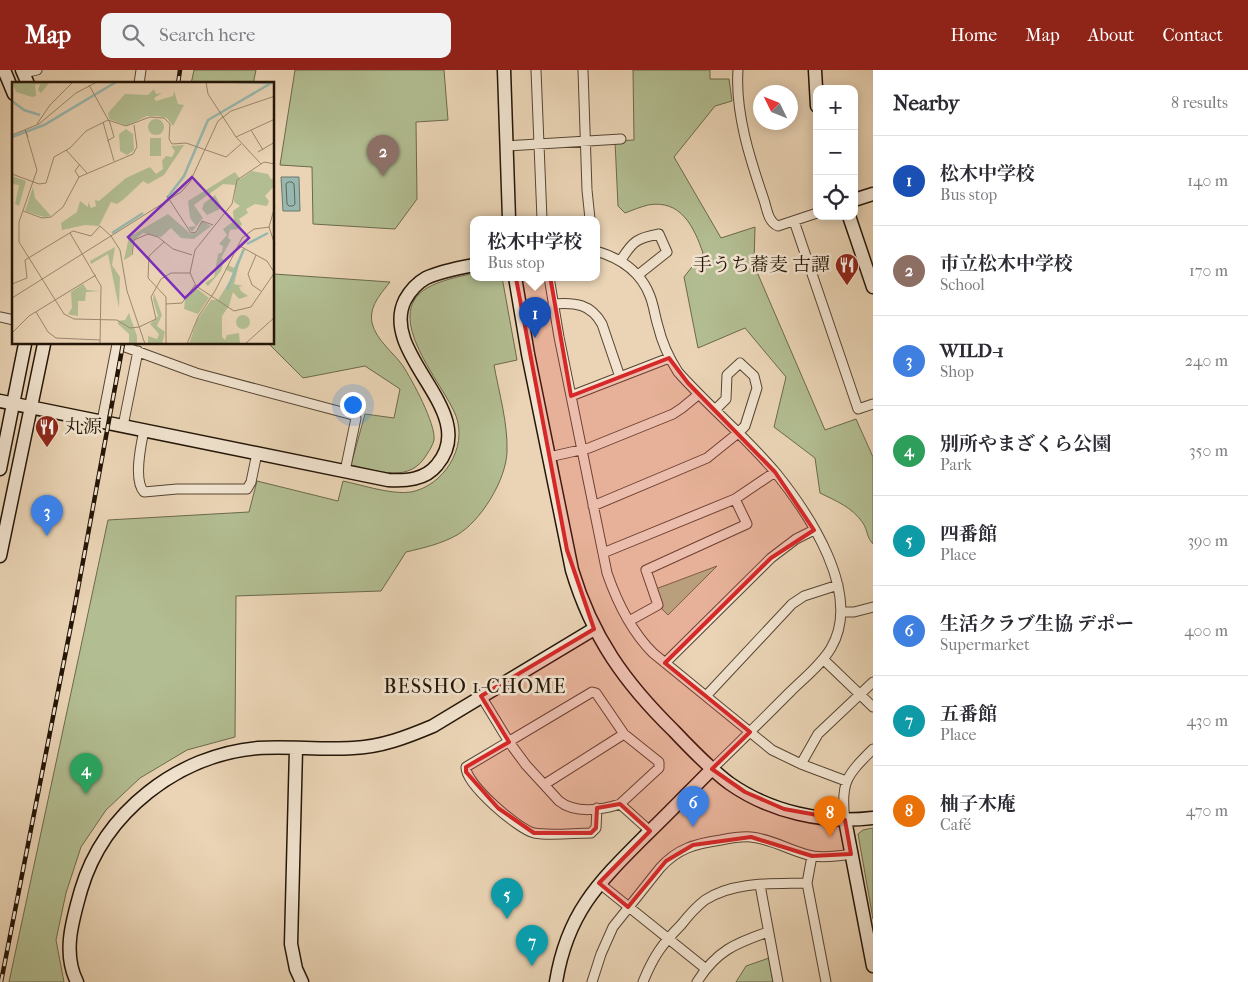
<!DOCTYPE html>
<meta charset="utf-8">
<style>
body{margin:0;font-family:"IM FELL French Canon","Noto Serif JP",serif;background:#f2f2f3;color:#2b2b33}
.controls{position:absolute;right:15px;top:15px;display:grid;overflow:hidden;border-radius:10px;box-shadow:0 2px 12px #0003}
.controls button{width:45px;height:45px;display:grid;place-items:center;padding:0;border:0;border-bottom:1px solid #e1e1e2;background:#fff;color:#2b2b33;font:25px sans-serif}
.compass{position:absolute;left:753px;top:15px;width:45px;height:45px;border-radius:50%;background:#fff;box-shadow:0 2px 12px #0003;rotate:313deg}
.you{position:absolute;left:352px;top:334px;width:18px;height:18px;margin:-12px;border:4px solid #fff;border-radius:50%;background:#1a73e8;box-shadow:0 0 0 8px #1a73e833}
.badge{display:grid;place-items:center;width:32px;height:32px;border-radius:50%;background:#8f2418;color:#fff;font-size:16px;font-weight:700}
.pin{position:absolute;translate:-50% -41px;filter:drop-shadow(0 1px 2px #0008)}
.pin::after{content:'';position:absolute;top:26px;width:18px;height:15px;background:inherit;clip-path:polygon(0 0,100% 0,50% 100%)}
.popup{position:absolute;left:470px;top:146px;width:130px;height:65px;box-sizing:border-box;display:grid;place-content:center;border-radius:10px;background:#fff;filter:drop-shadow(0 1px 4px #0005);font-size:16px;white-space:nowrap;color:#7c7c81}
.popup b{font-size:19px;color:#2b2b33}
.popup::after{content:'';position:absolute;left:50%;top:100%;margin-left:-10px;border:10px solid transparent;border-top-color:#fff}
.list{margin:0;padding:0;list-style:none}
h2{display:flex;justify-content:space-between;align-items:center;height:65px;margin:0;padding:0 20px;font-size:21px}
h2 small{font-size:16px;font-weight:400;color:#7c7c81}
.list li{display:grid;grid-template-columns:32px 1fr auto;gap:15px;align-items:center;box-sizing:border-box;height:90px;padding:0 20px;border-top:1px solid #e1e1e2}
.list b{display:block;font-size:19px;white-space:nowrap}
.list p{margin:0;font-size:16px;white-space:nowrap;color:#7c7c81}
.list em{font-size:16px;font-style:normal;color:#7c7c81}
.icon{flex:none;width:28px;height:28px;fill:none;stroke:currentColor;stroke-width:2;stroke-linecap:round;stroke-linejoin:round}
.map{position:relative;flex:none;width:873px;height:912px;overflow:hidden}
header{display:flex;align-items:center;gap:30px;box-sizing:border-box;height:70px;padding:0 25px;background:#8f2418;color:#fff}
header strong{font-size:24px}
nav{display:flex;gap:28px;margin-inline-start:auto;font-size:18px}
.search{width:350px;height:45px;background:#f2f2f3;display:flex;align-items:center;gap:12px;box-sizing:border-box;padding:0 18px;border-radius:10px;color:#7c7c81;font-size:19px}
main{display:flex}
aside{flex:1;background:#fff}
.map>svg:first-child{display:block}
.green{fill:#b2bd91;stroke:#6b694c}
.water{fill:#98b8af;stroke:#6a776c}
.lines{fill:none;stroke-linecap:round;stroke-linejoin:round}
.shore{stroke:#5e665b;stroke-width:1}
.street-casing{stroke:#564532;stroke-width:11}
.secondary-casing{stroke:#241507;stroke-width:15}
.street{stroke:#f1e3cf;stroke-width:9}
.secondary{stroke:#f1e3cf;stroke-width:12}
.rail-casing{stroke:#241507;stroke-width:4.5}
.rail{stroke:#f1e3cf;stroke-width:2.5;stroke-dasharray:8;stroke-linecap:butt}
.marked{fill:#d62828;fill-opacity:0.2;stroke:#d62828;stroke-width:4;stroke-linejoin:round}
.labels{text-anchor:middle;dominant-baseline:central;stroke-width:5;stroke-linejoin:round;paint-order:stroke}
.poi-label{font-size:19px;fill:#241507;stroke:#f1e3cf;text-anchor:end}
.neighbourhood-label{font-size:20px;letter-spacing:1px;fill:#241507;stroke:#f1e3cf}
.inset-river{fill:none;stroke:#98b8af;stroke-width:2.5}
.inset-road{fill:none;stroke:#9b886f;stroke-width:1}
.view{fill:#7b2cbf;fill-opacity:0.15;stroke:#7b2cbf;stroke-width:2.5}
.inset-edge{fill:none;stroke:#241507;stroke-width:2.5}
</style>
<header>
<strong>Map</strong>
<div class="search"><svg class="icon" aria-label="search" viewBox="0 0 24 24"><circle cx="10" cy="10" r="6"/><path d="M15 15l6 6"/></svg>Search here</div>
<nav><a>Home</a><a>Map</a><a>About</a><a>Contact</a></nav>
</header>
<main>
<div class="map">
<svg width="873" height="912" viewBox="0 0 873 912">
<rect width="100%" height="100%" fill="#ead4b5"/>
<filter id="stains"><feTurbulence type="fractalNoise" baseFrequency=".004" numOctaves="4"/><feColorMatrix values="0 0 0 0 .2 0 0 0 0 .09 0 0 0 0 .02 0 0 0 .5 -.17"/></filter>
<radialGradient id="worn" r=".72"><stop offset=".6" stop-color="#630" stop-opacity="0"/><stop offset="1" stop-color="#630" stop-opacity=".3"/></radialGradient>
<path class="green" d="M194,0H256L253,14H191Z
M295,0H444L448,50L416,52L417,129L395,159L313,154L312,97L280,95Z
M633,0H710V9H729L732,31L715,36L674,87L721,168L755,157L754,195L825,360L856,349L873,387V474C866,466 868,461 863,453C852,437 836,431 820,423L815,388L774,357L786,307L745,258L698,278L684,207L703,183C694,157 681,129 648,135C640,137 633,140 625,143L618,136L615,71L634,70Z
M474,203V207H502L517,290L494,295C499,323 508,353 507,382C506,410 481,451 457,465C441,474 423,478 406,482L381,521L236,526L235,667L187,680L140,708L106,740L81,777L66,823L56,870L64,912H9L108,450L249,442L257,411L338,431L343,411C362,415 392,425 411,422C443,416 468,378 456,346C444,314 380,246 427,218C441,210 458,207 474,203Z
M274,204L390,212C380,225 369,236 372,253C376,270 394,283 403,296C412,310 436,354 434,370C433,374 430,380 427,384C410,414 379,401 351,395L365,344L394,348L400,319L365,296L303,308L269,274H274Z
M717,496L668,545L658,535L653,520Z
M873,758V849L858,764L863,760Z
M769,888L773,912H736L746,896Z"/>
<path class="water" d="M281,107H299L300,141H283Z"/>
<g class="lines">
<path class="shore" d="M289,112H292L294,114L295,134L293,136H289L287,134L286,114Z"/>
<g class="street-casing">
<path id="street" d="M536,0L542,149
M583,0L587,120L590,149
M738,0C735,43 750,89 764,130C767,139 768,152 778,156L817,143
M24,3L37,0
M139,14L141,0
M506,76L621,69
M794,151L858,339L873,334
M596,181C620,188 641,202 650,226C654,236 655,247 658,256C662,273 669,288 678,302C709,337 746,367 776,403C809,444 863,524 831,578C821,595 804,608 790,622C764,648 738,674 712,699
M621,190C633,171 637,168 659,164L667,182L638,205
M549,207L559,267L607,503C617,532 631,561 653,583L772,680L801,694L846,711
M553,234C575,232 591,234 602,254L620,307
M0,247L14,250
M117,274L196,303L353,345L356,348L345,401
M571,326L669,288
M102,351L117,274
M123,356L138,281
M144,360C141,375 133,410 144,422L177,419H247L251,412L257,383
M549,387L589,378L673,344L682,338L699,324
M593,436L707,388L738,363L745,356L757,318L754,306L740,293L727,305L726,329L715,340
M603,483L735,429L775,402
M841,542H854L873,537
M629,551L658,535L646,500L747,454L735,429
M823,589L873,637
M665,593L771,488L796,469L814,460
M481,626L509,672L526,695L559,731C575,744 602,740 620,734L650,761
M706,626L792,534L804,526L838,515
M801,694L818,664L873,612
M545,714L624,664
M597,738L596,758L591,763C574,763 550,766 534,763C518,759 465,714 466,697L592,622L596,623L624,664L659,692V698L620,734
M845,750C840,712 847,705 873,679
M812,786L807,813L826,912
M599,813L706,899
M760,815L778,912
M592,912L601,884L613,857L660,798C678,778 695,774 721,770C731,768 741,766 751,767C773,769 792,782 813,786C826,788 839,786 851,784
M643,912C653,887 662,874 681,855C688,846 696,837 705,830C734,811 774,814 807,813
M697,912C716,881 736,873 768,862"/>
</g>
<g class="secondary-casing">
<path id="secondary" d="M4,0L14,24
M22,0L28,14
M504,0L509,149
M815,0L817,36
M854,130L873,124
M849,146L873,217
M515,207L528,284L572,500C592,567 625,613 674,661C691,679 709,698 729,713C770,742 824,754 873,748
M0,331L388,410C406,411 425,410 437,395C482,342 378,285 405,230C410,221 417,213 426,208C441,201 458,198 474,195
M0,399L25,274
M0,486L44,274
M296,679L291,874L296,899L302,912
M845,750L873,896
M77,912C62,882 73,849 81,820C104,742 178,685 258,678C289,676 321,680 353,678C381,677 407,667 433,656L594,559
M556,912C567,844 597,814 644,767C667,745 689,722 712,699"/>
</g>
<use href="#street" class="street"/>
<use href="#secondary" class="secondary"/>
<g class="rail-casing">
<path id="rail" d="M178,14L180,0
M1,912L75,535L123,274"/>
</g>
<use href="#rail" class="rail"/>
</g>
<path class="marked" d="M546,183L571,326L669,288L688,313L775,402L814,460L771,488L665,593L750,662L712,699L745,722L784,739L845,750L851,784L812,786L751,767L693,775L666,791L628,837L599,813L650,761L620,734L597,738L596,758L591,763H534L498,738L466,702V697L509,672L481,626L594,559L567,480L512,187Z"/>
<defs>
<g id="restaurant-pin" transform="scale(1.25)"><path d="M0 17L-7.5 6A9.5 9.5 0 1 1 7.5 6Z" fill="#8f2418" stroke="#f1e3cf"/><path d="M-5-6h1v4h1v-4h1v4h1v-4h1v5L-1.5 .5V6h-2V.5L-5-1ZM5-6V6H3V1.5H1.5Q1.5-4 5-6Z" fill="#fff"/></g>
</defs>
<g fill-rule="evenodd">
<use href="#restaurant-pin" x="847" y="195"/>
<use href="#restaurant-pin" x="47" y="357"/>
</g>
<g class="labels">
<g class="poi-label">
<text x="830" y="195">手うち蕎麦 古譚</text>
<text x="64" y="357" text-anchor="start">丸源</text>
</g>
<g class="neighbourhood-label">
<text x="475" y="616">BESSHO 1-CHOME</text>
</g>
</g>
<g transform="translate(12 12)">
<rect width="262" height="262" fill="#ead4b5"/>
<path d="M0,0H38L29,11L26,8L28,2L23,3L24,14L20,15L4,10ZM142,7L144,12L150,11L142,16L144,19L161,14L162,9L166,22L172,23L161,44L155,36L146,34H135L115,44L97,37L96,31L113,12L136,13ZM136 45a8 8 0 1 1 16 0a8 8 0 1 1-16 0ZM114,47L121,52L122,68L115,73L108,69L107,52ZM138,56H149V74H138ZM172,63L152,93L136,102L131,99L112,117L105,122L99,120L87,144L73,143L50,148L49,141L65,130L68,119L76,125V120L79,126L84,124L83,118L87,119L114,96L138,85L144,92L151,87L150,79L154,74L160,75L163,69L159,64ZM0,88V94L14,99L7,124L3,122L7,103L0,102ZM240,89L256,92L259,97H262V104L253,114L257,119L255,124L243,122L234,127L236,131L227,137L230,142L227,147L218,148L216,156L219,158L209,176L212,178L209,189L196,204L193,201L202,195L206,172L210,170L211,164L207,162L215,153L211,147L222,139L221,129L228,124L222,120L223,103L211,102L182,123L191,136L180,150L176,145L184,144L178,136L176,119L223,90L228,97ZM21,105L23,116L39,134L32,135L13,129ZM203,113L210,126L195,133L190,127L192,121ZM156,132L179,152L185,150L190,139L199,144L182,157L169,156L159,146L149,155L131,151L121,159L119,174L112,178L117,155ZM103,165L100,183L108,195L107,226L96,172L79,182L78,179ZM231,167L222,202L231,204L227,205L229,209L236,214L227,217L221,210L217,224L210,234V255L213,258L215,253L227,251L228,262H177L185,238L199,218H206L219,197L221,191L214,188L216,183L222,186ZM71,202L75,208L88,209L74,210L73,219H66V234L59,233L56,232L60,226L59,210ZM183,205L197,216L186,232L172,227L173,218ZM142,211L150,233L145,244L153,250L150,262H136V254L145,257L147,252L138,242L146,234L141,218ZM117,231L125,254V262H117V252L106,242V239L113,238ZM224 240a7 7 0 1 1 14 0a7 7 0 1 1-14 0Z" fill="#b2bd91"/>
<path class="inset-river" d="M223,0L257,1M0,19L12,28L28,33M0,55L32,43L104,0M155,116L172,94L196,38L261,0M100,151L131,131M235,162L256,151M215,208L232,167"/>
<path class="inset-road" d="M194,0L196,12L224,55L249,82M77,3L98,41L102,55L95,59M91,40L102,79M25,42L38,23L61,0M239,48L251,68M0,53L27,42L64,11L85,0M16,55L13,47L25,88L7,140V160L52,232L62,237L105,238L118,246L127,245L144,237L139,215L149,197L159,191H178M224,55L263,37M54,68L75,91M246,70L263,60M263,82L252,80L225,98L220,122L183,168L178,191L184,204L222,229L239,225L263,190M0,92L27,102L34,101L42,75L58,66L74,49L96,38L114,44L138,35L152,36L158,42L157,57L160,62L174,61L214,75L229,62M67,95L63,89L68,82M155,114L179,151L184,150L190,139L201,143M263,124L257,145L263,163M11,129L30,136L39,135L51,125L67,95L121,72L125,65L122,43M58,151L89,204L88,262M99,154L108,168L115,209L133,262M152,160L137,174L136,196L154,215V262M226,163L255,179L262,190M120,173L122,158L136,152L146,155L161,167L180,173M244,173L236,192L240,203L249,209M0,202L15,196L13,178L61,149L79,154L88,144L99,154M0,216L169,110L178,100L206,39L219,29L263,14M154,222L170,221L183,203M24,230L36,250L44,256L88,258M0,251L17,234L84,193M175,262L186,235L203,209L230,156L242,147L258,145M233,262L263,235"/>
<path class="view" d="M180,95L237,156L173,216L116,155Z"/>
<rect width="262" height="262" class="inset-edge"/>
</g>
<rect width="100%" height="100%" filter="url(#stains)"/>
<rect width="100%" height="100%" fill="url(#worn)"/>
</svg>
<div class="controls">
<button>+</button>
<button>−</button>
<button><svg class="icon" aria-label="locate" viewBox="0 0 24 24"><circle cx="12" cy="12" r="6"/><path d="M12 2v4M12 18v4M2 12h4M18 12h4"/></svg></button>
</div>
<svg class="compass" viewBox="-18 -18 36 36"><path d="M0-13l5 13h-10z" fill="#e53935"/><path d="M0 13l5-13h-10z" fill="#7c7c81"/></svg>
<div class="you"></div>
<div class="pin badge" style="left:535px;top:268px;background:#1a4fb4">1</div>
<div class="popup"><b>松木中学校</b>Bus stop</div>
<div class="pin badge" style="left:383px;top:106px;background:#8d6e63">2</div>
<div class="pin badge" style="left:47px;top:466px;background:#3f7fe0">3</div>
<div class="pin badge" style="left:86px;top:724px;background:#2e9e5b">4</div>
<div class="pin badge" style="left:507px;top:849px;background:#0f9aa8">5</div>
<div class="pin badge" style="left:693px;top:757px;background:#3f7fe0">6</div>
<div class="pin badge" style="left:532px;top:896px;background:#0f9aa8">7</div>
<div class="pin badge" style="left:830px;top:767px;background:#e8710a">8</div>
</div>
<aside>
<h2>Nearby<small>8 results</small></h2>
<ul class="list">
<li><span class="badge" style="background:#1a4fb4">1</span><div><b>松木中学校</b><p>Bus stop</p></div><em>140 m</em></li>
<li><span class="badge" style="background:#8d6e63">2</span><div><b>市立松木中学校</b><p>School</p></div><em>170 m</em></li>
<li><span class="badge" style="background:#3f7fe0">3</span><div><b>WILD-1</b><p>Shop</p></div><em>240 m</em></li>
<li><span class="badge" style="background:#2e9e5b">4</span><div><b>別所やまざくら公園</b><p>Park</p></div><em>350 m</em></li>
<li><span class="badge" style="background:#0f9aa8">5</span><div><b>四番館</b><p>Place</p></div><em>390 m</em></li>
<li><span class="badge" style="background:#3f7fe0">6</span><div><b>生活クラブ生協 デポー</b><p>Supermarket</p></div><em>400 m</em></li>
<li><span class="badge" style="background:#0f9aa8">7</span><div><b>五番館</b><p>Place</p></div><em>430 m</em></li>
<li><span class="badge" style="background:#e8710a">8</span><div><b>柚子木庵</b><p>Café</p></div><em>470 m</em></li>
</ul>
</aside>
</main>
